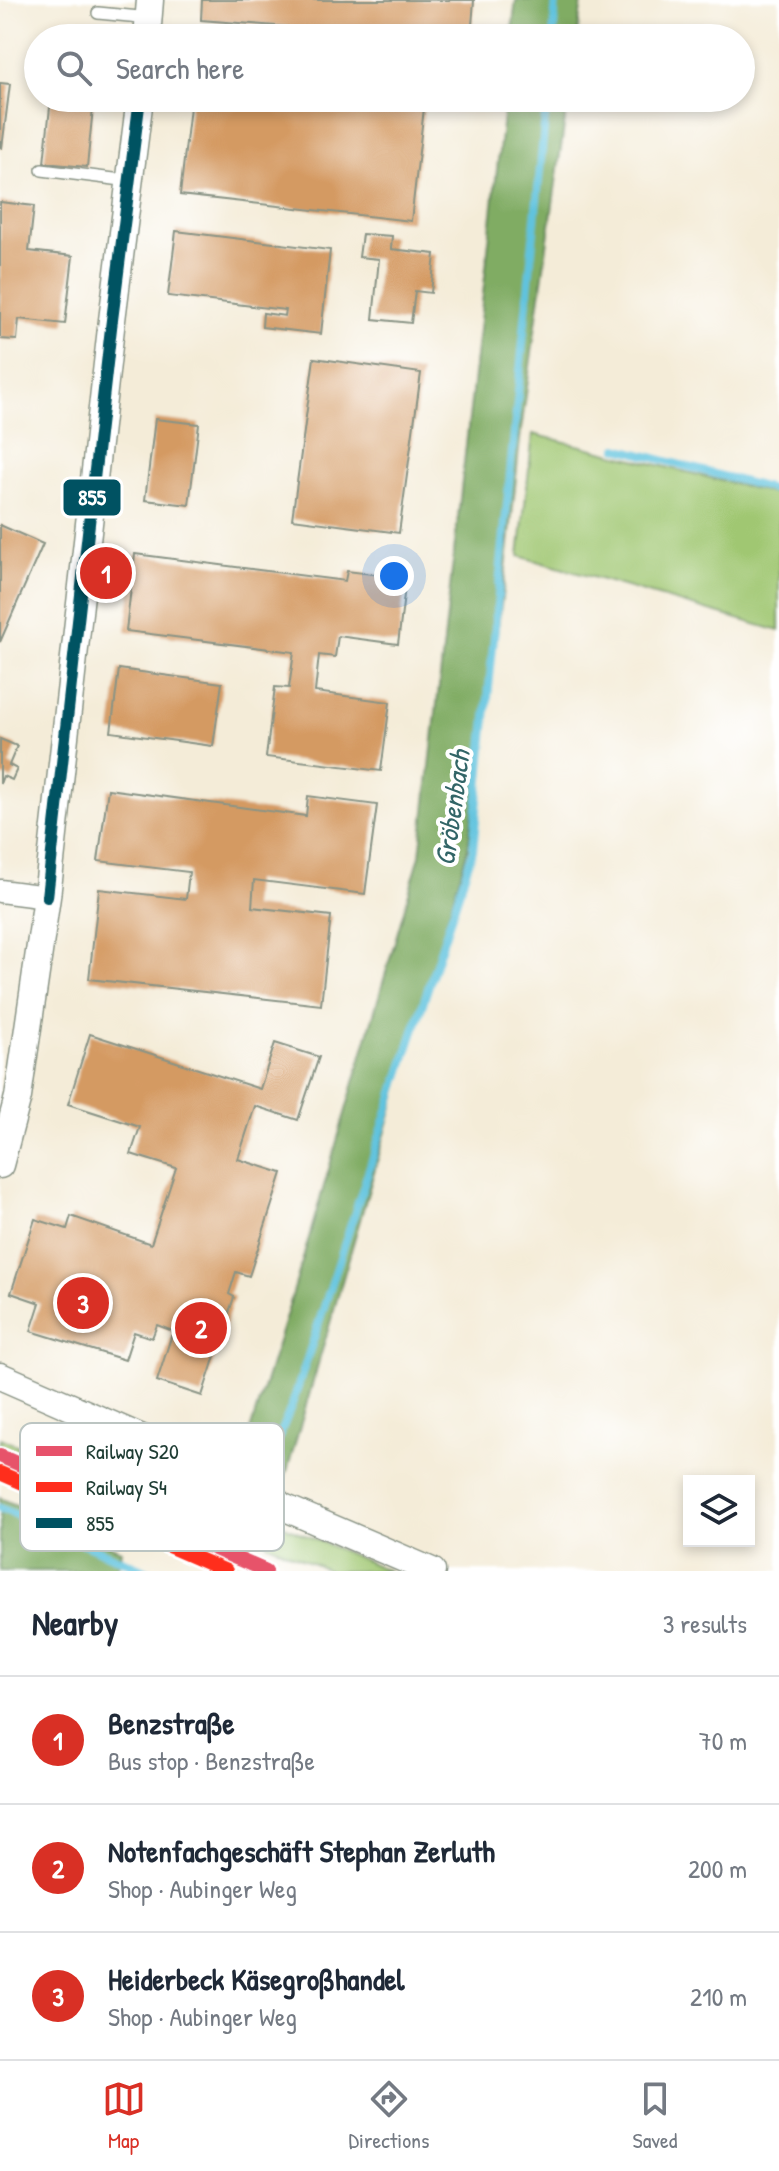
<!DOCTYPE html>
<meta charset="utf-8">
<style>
body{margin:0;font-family:"Patrick Hand",sans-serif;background:#f2f2f3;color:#1f2937}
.controls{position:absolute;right:24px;bottom:24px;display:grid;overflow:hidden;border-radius:0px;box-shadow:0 4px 12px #0003}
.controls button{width:72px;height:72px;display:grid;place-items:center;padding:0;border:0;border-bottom:2px solid #e0e1e3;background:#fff;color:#1f2937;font:40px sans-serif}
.you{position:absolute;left:394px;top:576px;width:28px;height:28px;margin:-20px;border:6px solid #fff;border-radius:50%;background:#1a73e8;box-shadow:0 0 0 12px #1a73e833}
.badge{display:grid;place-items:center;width:52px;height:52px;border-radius:50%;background:#d93025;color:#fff;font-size:26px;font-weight:700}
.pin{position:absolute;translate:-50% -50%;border:4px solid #fff;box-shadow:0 2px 8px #0006}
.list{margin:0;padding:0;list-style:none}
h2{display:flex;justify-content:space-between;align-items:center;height:104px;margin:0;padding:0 32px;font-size:34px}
h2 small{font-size:26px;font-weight:400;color:#747a83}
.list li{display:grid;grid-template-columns:52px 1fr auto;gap:24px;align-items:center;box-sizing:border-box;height:128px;padding:0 32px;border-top:2px solid #e0e1e3}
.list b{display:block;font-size:30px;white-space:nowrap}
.list p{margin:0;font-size:26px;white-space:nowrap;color:#747a83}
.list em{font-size:26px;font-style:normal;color:#747a83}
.icon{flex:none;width:44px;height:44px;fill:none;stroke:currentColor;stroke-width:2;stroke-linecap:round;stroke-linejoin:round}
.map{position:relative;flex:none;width:779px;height:1571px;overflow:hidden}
.search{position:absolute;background:#fff;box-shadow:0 4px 12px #0003;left:24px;right:24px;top:24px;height:88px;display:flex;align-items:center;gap:20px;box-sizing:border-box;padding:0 28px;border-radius:44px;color:#747a83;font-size:30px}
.sheet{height:488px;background:#fff}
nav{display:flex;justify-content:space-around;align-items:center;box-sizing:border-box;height:112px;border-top:2px solid #e0e1e3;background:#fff;font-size:22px;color:#747a83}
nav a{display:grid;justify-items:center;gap:4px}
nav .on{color:#d93025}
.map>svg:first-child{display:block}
.green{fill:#a0c772;stroke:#608253;stroke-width:2}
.forest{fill:#80ac64;stroke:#50744c;stroke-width:2}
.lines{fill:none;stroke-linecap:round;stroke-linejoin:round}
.stream{stroke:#60c3de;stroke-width:8}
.building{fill:#d49a62}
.service-casing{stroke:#8a9486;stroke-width:14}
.minor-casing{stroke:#8a9486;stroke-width:25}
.tertiary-casing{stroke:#8a9486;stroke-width:29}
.service{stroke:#fff;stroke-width:11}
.minor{stroke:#fff;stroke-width:22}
.tertiary{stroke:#fff;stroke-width:26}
.bus-1-casing{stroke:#fff;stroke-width:18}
.bus-1{stroke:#005262;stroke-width:12}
.rail-1-casing{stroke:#fff;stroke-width:20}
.rail-2-casing{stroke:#fff;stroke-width:20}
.rail-1{stroke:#e7526b;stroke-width:14}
.rail-2{stroke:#ff2d1d;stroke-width:14}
.labels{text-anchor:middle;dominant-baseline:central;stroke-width:8;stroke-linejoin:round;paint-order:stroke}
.water-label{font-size:28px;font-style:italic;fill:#326567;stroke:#fff}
.key{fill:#fff;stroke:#bcc5c2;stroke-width:2}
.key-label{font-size:22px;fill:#1f3d34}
.line-badge{stroke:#fff;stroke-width:3}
.badge-label{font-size:22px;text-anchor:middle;font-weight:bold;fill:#fff}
</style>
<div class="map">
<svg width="779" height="1571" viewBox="0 0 779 1571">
<rect width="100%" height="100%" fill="#fff"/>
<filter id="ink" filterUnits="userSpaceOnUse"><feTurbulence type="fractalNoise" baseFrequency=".0125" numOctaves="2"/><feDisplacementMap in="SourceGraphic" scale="16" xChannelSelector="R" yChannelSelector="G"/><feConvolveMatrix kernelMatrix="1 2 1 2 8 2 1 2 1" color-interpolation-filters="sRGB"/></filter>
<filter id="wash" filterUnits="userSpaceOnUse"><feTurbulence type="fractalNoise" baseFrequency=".006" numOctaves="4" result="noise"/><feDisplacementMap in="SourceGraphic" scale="32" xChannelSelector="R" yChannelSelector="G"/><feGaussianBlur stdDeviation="1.8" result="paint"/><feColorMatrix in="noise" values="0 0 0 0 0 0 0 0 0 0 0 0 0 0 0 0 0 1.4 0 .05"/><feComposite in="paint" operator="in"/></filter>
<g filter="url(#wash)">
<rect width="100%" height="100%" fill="#f4ecd8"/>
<path class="green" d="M533,434L779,495V631L519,556Z
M0,1438L171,1510L188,1485L224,1501L221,1540L0,1445Z
M275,1522L389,1571H330L266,1543Z"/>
<path class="forest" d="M516,0H582L577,38H511Z
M505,98H568L521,430L508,553L468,848L283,1485L239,1466L290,1303L420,855Z
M0,1498L121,1550L117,1571H0Z"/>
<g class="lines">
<path class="stream" d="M553,38L556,0
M618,448L779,491
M0,1508L147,1571
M238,1537L292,1405L473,850L547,98"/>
</g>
<g id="blocks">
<path class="building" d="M202,0H474L471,38H427L201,20Z
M0,83L10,84L2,148L0,147Z
M51,98H94L87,167L44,163Z
M191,98H341L424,108L411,221L180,195Z
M0,202L34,206L29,251L73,256L65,324L19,319L17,340L0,339Z
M176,231L330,250L321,334L262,327L263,313L285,316L286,310L168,296Z
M362,234L392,236L391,249L435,254L431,293L415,291L411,323L373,319L379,259L359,257Z
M314,358L421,373L399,533L292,519Z
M155,419L199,424L189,505L145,500Z
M0,525L43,544L0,642Z
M135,554L345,581L347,571L406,578L398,644L338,636L335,657L319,655L315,692L390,702L381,771L266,757L275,687L289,688L294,652L126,631Z
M119,669L222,683L213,746L111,732Z
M0,739L17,746L9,765L17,769L12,780L3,776L0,784Z
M108,789L306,816L308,796L377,805L365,894L254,880L252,907L331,916L321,1005L89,979L99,889L186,899L189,872L98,861Z
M90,1034L260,1089L275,1043L319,1057L298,1120L255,1106L238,1159L282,1173L249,1276L236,1272L229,1294L234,1297L202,1396L157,1381L173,1331L157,1325L152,1338L134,1332L125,1360L31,1331L40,1303L11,1293L35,1219L67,1229L71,1216L151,1244L176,1168L131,1154L140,1127L68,1104Z"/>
</g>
</g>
<g filter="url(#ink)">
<use href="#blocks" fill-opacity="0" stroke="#8a9486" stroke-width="2"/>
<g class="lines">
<g class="service-casing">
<path id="service" d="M98,13L150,18
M42,170L130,181"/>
</g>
<g class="minor-casing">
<path id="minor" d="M0,891L47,897"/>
</g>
<g class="tertiary-casing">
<path id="tertiary" d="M147,38L150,0
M0,1165L18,1097L47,897L111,328L140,98
M0,1376L268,1493L281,1506L432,1571"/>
</g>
<use href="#service" class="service"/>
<use href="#minor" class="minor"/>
<use href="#tertiary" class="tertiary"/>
<g class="bus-1-casing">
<path id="bus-1" d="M47,897L111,328L140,98"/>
</g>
<use href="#bus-1" class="bus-1"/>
<g class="rail-1-casing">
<path id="rail-1" d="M0,1456L266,1571"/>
</g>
<g class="rail-2-casing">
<path id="rail-2" d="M0,1473L226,1571"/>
</g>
<use href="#rail-1" class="rail-1"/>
<use href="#rail-2" class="rail-2"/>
</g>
</g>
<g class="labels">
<g class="water-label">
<text transform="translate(452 808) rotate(-82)">Gröbenbach</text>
</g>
</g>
<rect x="20" y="1423" width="264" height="128" rx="12" class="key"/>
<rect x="36" y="1446" width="36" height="10" fill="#e7526b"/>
<rect x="36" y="1482" width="36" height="10" fill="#ff2d1d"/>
<rect x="36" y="1518" width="36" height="10" fill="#005262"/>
<g class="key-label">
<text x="86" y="1459">Railway S20</text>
<text x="86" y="1495">Railway S4</text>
<text x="86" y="1531">855</text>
</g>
<rect class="line-badge" x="62" y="478" width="60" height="39" rx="8" fill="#005262"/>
<g class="badge-label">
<text x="92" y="505">855</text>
</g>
</svg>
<div class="controls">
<button><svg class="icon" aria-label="layers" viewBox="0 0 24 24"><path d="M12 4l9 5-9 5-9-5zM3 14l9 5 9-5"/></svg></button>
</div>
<div class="you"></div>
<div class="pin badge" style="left:106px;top:573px">1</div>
<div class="pin badge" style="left:201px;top:1328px">2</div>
<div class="pin badge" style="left:83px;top:1303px">3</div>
<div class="search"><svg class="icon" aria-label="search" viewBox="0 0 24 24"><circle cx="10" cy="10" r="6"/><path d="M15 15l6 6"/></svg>Search here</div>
</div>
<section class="sheet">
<h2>Nearby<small>3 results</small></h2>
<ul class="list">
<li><span class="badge">1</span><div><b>Benzstraße</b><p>Bus stop · Benzstraße</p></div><em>70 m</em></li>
<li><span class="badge">2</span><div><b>Notenfachgeschäft Stephan Zerluth</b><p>Shop · Aubinger Weg</p></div><em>200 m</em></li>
<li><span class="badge">3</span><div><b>Heiderbeck Käsegroßhandel</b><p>Shop · Aubinger Weg</p></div><em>210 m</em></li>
</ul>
</section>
<nav>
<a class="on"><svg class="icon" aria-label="map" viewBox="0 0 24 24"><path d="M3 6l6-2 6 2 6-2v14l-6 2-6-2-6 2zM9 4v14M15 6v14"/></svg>Map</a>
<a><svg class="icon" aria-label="directions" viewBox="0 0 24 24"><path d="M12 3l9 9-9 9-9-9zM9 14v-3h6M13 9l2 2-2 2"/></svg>Directions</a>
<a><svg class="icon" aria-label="saved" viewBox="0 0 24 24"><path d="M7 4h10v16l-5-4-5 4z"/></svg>Saved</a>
</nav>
